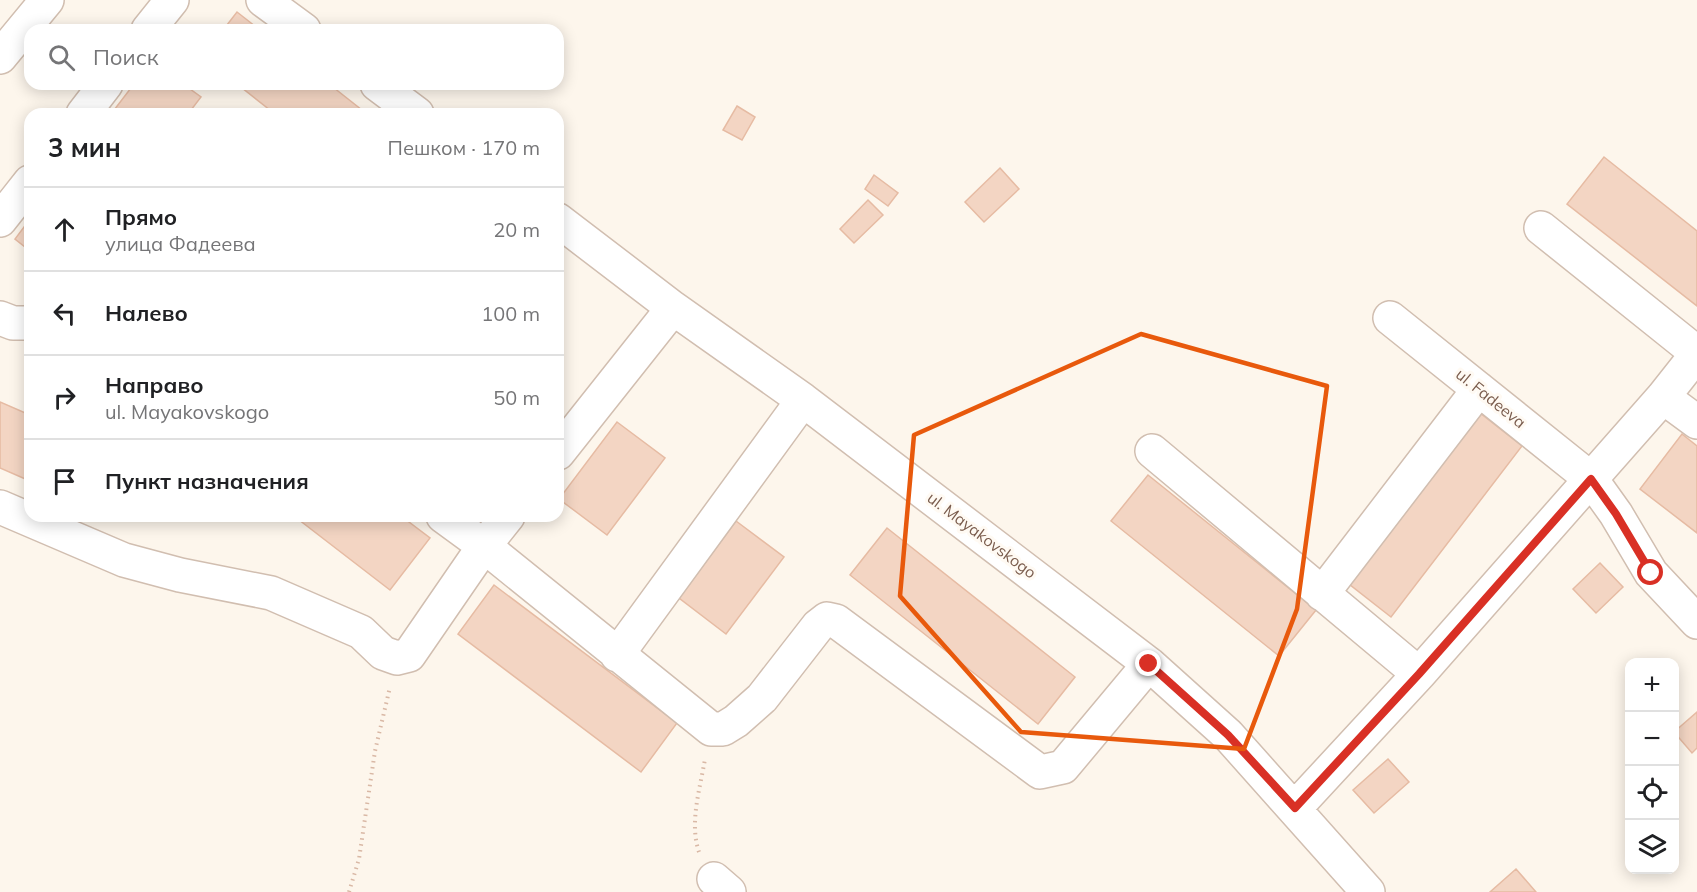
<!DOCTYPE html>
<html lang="ru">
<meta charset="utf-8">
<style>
body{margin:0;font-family:Mulish,sans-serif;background:#f2f2f2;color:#202124}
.controls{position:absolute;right:18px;bottom:18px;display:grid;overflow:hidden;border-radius:12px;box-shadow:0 3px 15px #0003}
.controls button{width:54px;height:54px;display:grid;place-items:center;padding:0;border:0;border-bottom:2px solid #e0e0e0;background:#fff;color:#202124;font:30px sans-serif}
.stop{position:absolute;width:18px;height:18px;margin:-14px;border:4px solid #d93025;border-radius:50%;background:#fff}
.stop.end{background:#d93025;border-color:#fff;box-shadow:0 2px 6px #0008}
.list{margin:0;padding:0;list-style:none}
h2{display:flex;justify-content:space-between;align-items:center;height:78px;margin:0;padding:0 24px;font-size:26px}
h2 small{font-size:20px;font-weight:400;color:#757577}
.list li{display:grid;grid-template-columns:39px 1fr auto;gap:18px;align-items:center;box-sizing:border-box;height:84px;padding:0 24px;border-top:2px solid #e0e0e0}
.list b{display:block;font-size:22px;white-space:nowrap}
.list p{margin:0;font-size:20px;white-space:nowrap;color:#757577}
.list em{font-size:20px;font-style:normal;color:#757577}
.icon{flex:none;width:33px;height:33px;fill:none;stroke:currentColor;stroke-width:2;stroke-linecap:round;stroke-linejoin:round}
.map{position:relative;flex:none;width:1697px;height:892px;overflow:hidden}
.search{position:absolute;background:#fff;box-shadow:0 3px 15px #0003;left:24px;top:24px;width:540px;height:66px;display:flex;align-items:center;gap:15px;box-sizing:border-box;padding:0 21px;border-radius:18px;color:#757577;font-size:22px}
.panel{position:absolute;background:#fff;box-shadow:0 3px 15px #0003;left:24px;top:108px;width:540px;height:414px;border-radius:18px}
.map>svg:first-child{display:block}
.building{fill:#f3d5c3;stroke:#e6bba3;stroke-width:1.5}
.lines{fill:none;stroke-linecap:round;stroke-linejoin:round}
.minor-casing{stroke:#d1beb0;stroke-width:36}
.path{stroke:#d9b8a5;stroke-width:4;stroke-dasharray:1.5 4.5;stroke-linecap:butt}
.minor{stroke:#fff;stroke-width:33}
.route{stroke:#d93025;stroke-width:8}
.marked{fill:none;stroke:#e8590c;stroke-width:4.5;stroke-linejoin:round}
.labels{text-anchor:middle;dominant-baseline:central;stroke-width:6;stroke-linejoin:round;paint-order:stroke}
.street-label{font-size:16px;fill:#7a5c4d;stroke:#fffaf3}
</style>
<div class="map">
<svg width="1697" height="892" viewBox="0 0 1697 892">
<rect width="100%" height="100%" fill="#fdf6ec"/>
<path class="building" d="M237,12L260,30H223Z
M134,84H183L201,97L188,114H111Z
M237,84H329L367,114H275Z
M737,106L755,117L742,140L723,130Z
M1604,157L1697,231V306L1567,204Z
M1000,168L1019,189L984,222L965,202Z
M874,175L898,193L888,206L865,189Z
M868,200L883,215L854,243L840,229Z
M30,219V251L15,239Z
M0,402L30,415V481L0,468Z
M1480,413L1522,446L1391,617L1349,584Z
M617,422L665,458L607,535L559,499Z
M1682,434L1697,446V533L1640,489Z
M1148,475L1316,610L1279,656L1111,521Z
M294,516H401L430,538L390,590Z
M736,521L784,557L726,634L679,598Z
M887,528L1075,677L1038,724L850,575Z
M1600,563L1623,587L1596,613L1573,589Z
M494,585L677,723L641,772L458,634Z
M1697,712V748L1692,753L1674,732Z
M1388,759L1409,782L1374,813L1353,790Z
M1516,869L1536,892H1490Z"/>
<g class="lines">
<g class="minor-casing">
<path id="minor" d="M263,0L304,30
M148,30L172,0
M0,57L47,0
M377,84L417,114
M83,114L106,84
M0,220L30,182
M558,220L673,308L803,400L1149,664L1228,735L1368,892
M1541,228L1697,353
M0,318L13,323H30
M1390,318L1591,479L1616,514L1651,573L1697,622
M1663,397L1697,422
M1152,451L1419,674
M558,453L673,308
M0,507L124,560L180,575L271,593L361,632L383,653L397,658L409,655L484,546L508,516
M443,516L484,546L711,729H723L736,721L762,698L818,626L827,619L836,621L1040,772L1063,767L1149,664
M1322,594L1479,389
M617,655L803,400
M1295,808L1419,674L1663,397L1697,354
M714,879L729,892"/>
</g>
<path class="path" d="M699,852C689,823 700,789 705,759
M349,892L359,859L375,751L390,687"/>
<use href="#minor" class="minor"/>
</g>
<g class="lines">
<path class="route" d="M1149,664L1228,735L1295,808L1419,674L1591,479L1616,514L1651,573"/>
</g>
<path class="marked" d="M1141,334L1327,386L1297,609L1244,749L1021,732L900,596L914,435Z"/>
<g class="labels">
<g class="street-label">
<text transform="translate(1491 398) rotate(39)">ul. Fadeeva</text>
<text transform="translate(982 535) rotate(37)">ul. Mayakovskogo</text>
</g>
</g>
</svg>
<div class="controls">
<button>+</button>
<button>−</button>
<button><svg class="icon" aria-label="locate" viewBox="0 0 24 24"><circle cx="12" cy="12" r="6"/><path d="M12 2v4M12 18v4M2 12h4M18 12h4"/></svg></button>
<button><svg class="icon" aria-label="layers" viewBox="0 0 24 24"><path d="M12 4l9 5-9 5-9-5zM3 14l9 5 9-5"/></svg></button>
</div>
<div class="stop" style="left:1651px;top:573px"></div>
<div class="stop end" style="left:1149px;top:664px"></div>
<div class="search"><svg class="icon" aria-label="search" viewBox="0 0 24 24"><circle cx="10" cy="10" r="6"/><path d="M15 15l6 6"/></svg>Поиск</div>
<section class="panel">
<h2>3 мин<small>Пешком · 170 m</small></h2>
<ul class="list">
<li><svg class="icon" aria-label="ahead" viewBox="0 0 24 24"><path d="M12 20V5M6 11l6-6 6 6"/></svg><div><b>Прямо</b><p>улица Фадеева</p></div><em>20 m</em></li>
<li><svg class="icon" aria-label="left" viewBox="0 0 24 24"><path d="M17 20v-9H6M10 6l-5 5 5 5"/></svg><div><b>Налево</b></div><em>100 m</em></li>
<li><svg class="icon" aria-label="right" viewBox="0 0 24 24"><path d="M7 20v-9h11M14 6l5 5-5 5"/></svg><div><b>Направо</b><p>ul. Mayakovskogo</p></div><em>50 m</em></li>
<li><svg class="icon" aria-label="arrive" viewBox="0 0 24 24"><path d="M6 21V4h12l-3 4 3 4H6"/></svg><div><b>Пункт назначения</b></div></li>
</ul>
</section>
</div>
